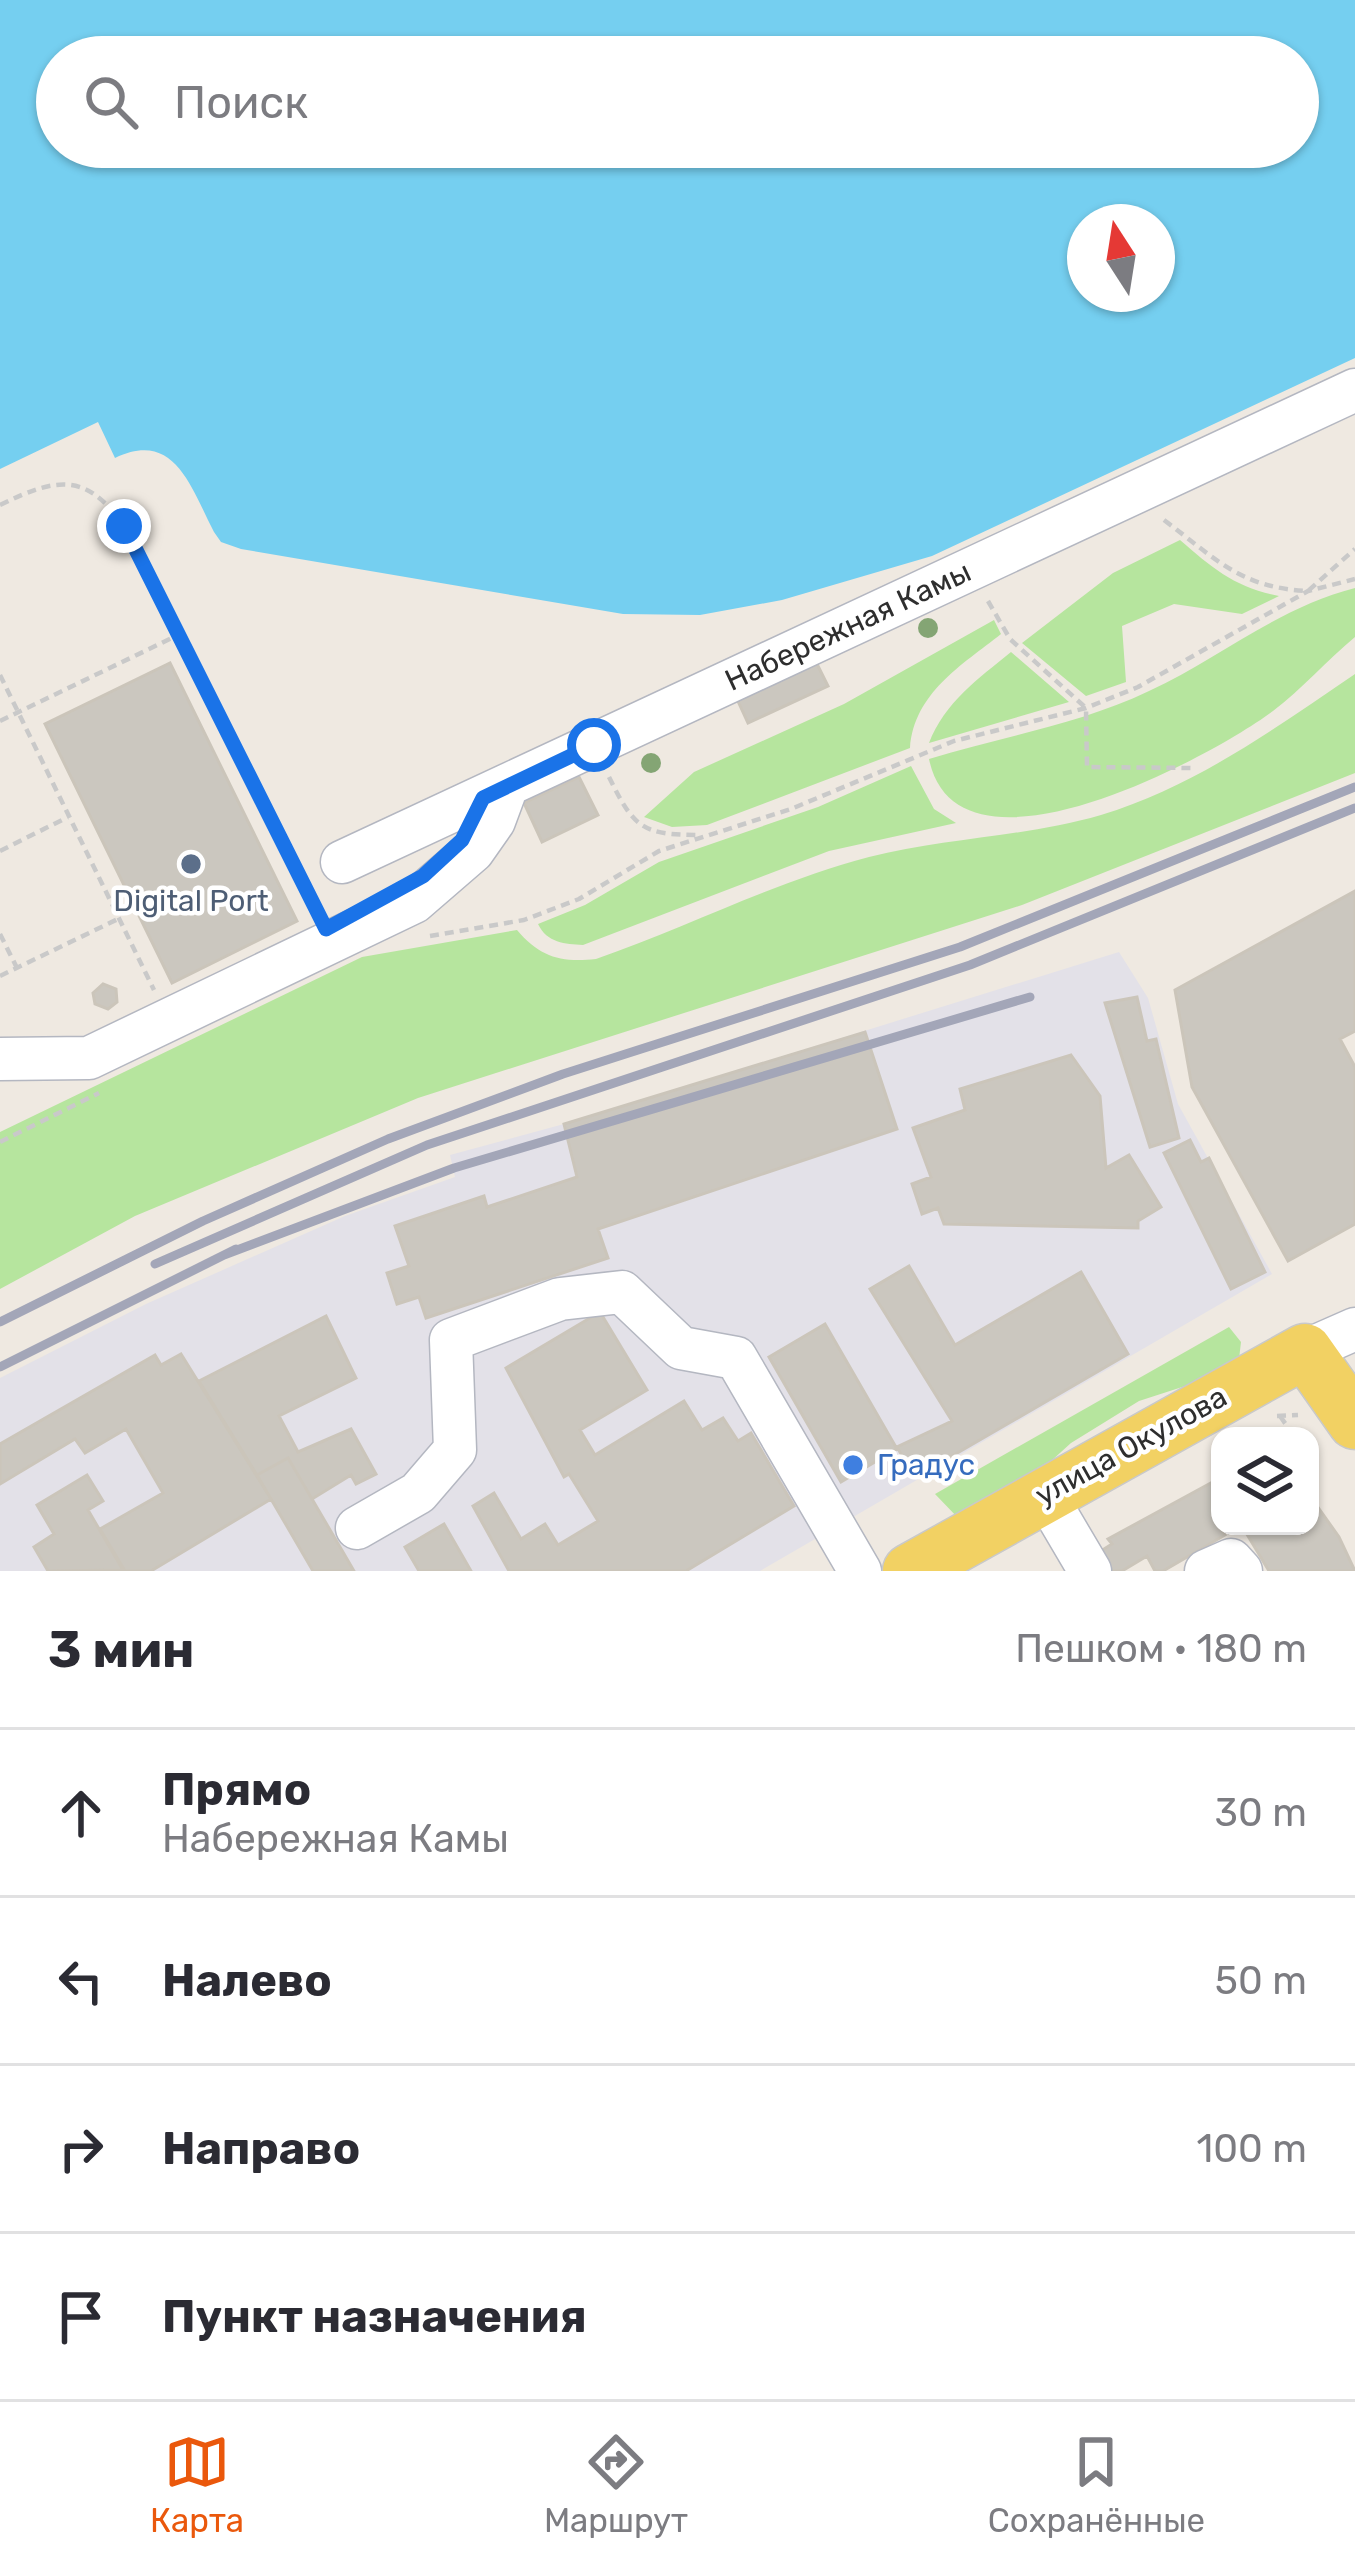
<!DOCTYPE html>
<html lang="ru">
<meta charset="utf-8">
<style>
body{margin:0;font-family:Rubik,sans-serif;background:#f2f2f3;color:#2b2b33}
.controls{position:absolute;right:36px;bottom:36px;display:grid;overflow:hidden;border-radius:24px;box-shadow:0 3px 9px #0004}
.controls button{width:108px;height:108px;display:grid;place-items:center;padding:0;border:0;border-bottom:3px solid #e1e1e2;background:#fff;color:#2b2b33;font:60px sans-serif}
.compass{position:absolute;left:1067px;top:204px;width:108px;height:108px;border-radius:50%;background:#fff;box-shadow:0 3px 9px #0004;rotate:348deg}
.stop{position:absolute;width:36px;height:36px;margin:-27px;border:9px solid #1a73e8;border-radius:50%;background:#fff}
.stop.end{background:#1a73e8;border-color:#fff;box-shadow:0 3px 12px #0008}
.list{margin:0;padding:0;list-style:none}
h2{display:flex;justify-content:space-between;align-items:center;height:156px;margin:0;padding:0 48px;font-size:51px}
h2 small{font-size:39px;font-weight:400;color:#7c7c81}
.list li{display:grid;grid-template-columns:78px 1fr auto;gap:36px;align-items:center;box-sizing:border-box;height:168px;padding:0 48px;border-top:3px solid #e1e1e2}
.list b{display:block;font-size:45px;white-space:nowrap}
.list p{margin:0;font-size:39px;white-space:nowrap;color:#7c7c81}
.list em{font-size:39px;font-style:normal;color:#7c7c81}
.icon{flex:none;width:66px;height:66px;fill:none;stroke:currentColor;stroke-width:2;stroke-linecap:round;stroke-linejoin:round}
.map{position:relative;flex:none;width:1355px;height:1571px;overflow:hidden}
.search{position:absolute;background:#fff;box-shadow:0 3px 9px #0004;left:36px;right:36px;top:36px;height:132px;display:flex;align-items:center;gap:30px;box-sizing:border-box;padding:0 42px;border-radius:66px;color:#7c7c81;font-size:45px}
.sheet{height:828px;background:#fff}
nav{display:flex;justify-content:space-around;align-items:center;box-sizing:border-box;height:168px;border-top:3px solid #e1e1e2;background:#fff;font-size:33px;color:#7c7c81}
nav a{display:grid;justify-items:center;gap:6px}
nav .on{color:#ea580c}
.map>svg:first-child{display:block}
.industrial{fill:#e3e1e8}
.green{fill:#b6e59e}
.water{fill:#75cff0;fill-rule:evenodd}
.building{fill:#cbc7bf;stroke:#cbc5ba;stroke-width:3}
.lines{fill:none;stroke-linecap:round;stroke-linejoin:round}
.minor-casing{stroke:#b4b7c1;stroke-width:45}
.major-casing{stroke:#c9c9c9;stroke-width:57}
.path{stroke:#c9c9c9;stroke-width:4.5;stroke-dasharray:9 6;stroke-linecap:butt}
.minor{stroke:#fff;stroke-width:42}
.major{stroke:#f2d163;stroke-width:54}
.rail{stroke:#a3a6b8;stroke-width:9}
.tree{fill:#84a574}
.route{stroke:#1a73e8;stroke-width:15}
.service-dot{fill:#5c6f8a;stroke:#fff;stroke-width:4.5}
.shop-dot{fill:#3f7fe0;stroke:#fff;stroke-width:4.5}
.labels{text-anchor:middle;dominant-baseline:central;stroke-width:9;stroke-linejoin:round;paint-order:stroke}
.street-label{font-size:30px;fill:#2e2e2e;stroke:#fff}
.service-label{font-size:30px;fill:#4e5e75;stroke:#fff}
.shop-label{font-size:30px;fill:#366cbe;stroke:#fff;text-anchor:start}
</style>
<div class="map">
<svg width="1355" height="1571" viewBox="0 0 1355 1571">
<rect width="100%" height="100%" fill="#efe9e1"/>
<path class="industrial" d="M1119,952L1148,998L1178,1104L1272,1274L760,1571H0V1378L146,1304L345,1216L455,1177L450,1155L564,1124Z"/>
<path class="green" d="M1180,540C1212,568 1236,588 1279,596L1242,614L1174,604L1122,626L1126,682L1086,696L1022,643L1113,573Z
M1355,588V637C1327,660 1302,689 1273,711C1210,758 957,894 929,759C1003,736 1078,725 1149,691C1220,658 1277,608 1355,588Z
M994,620L1001,634C962,665 914,693 910,748L707,825L672,827L644,817L694,772L844,704Z
M1011,652L1069,702L929,743C945,702 978,679 1011,652Z
M1355,674V773L1022,905L418,1098L135,1216L0,1289V1132L362,957L517,930C540,957 561,963 596,959C688,927 774,882 869,857C945,838 1025,837 1101,815C1196,786 1274,729 1355,674Z
M911,766L934,809L956,823L829,851L583,945C565,944 547,943 538,924L585,905L659,862L818,807Z
M1229,1327L1241,1342L1239,1359L1210,1378L1139,1401L1071,1443L1030,1480L960,1520L935,1494Z"/>
<path class="water" d="M0,0H1355V358L932,556L782,600L700,615L623,614L241,549L221,542L214,532C191,488 175,429 115,458L98,422L0,469ZM57,57H1298V147H57ZM1085,222H1157V294H1085Z"/>
<path class="building" d="M816,662L828,686L748,723L737,699Z
M170,663L297,921L172,983L45,724Z
M579,777L598,815L542,842L524,803Z
M1355,891V1031L1340,1039L1355,1067V1224L1288,1261L1192,1087L1175,990Z
M103,984L116,989L117,1002L108,1009L95,1004L93,993Z
M1137,997L1147,1041L1156,1039L1179,1138L1150,1147L1105,1003Z
M865,1032L897,1129L598,1229L608,1258L426,1318L419,1297L397,1304L387,1273L409,1266L395,1226L484,1196L487,1207L577,1177L564,1124Z
M1071,1055L1100,1096L1106,1168L1129,1155L1161,1207L1138,1221V1228L944,1224L938,1208L922,1214L912,1184L931,1177L913,1128L965,1110L960,1089Z
M1190,1140L1201,1162L1209,1158L1265,1272L1231,1289L1164,1153Z
M909,1266L955,1345L1081,1272L1128,1354L940,1463L937,1458L912,1473L897,1447L952,1421L870,1289Z
M600,1312L647,1390L580,1430L595,1455L684,1401L702,1430L723,1418L738,1441L751,1433L794,1506L686,1571H509L473,1506L494,1493L521,1539L545,1524L558,1545L598,1521L569,1474L564,1477L506,1368Z
M326,1316L356,1378L279,1416L298,1452L351,1429L376,1474L356,1484L351,1475L312,1499L288,1458L257,1475L199,1381Z
M825,1324L897,1449L841,1482L769,1357Z
M181,1354L271,1499L151,1571H125L100,1529L163,1493L126,1429L85,1453L75,1439L0,1484V1444L155,1355L161,1365Z
M288,1458L312,1499L354,1571H313L257,1475Z
M87,1475L103,1501L88,1510L123,1570L48,1571L34,1547L54,1534L37,1505Z
M1220,1478V1526L1225,1535L1163,1571H1155L1147,1556L1122,1571H1102L1093,1556L1112,1544L1108,1539Z
M1310,1496L1339,1537L1355,1571H1269L1242,1526H1310Z
M444,1524L471,1571H419L405,1547Z"/>
<g class="lines">
<g class="minor-casing">
<path id="minor" d="M342,862L1355,390
M0,1059L89,1058L414,902L473,851L494,821L507,786
M1305,1351L1355,1329
M1044,1493L1090,1571
M357,1528L418,1493L455,1450L451,1340L560,1299L622,1292L681,1348L736,1358L860,1571
M1206,1571L1231,1560L1241,1571"/>
</g>
<g class="major-casing">
<path id="major" d="M910,1571L1305,1351L1355,1422"/>
</g>
<path class="path" d="M0,505C55,478 86,471 124,526L316,910
M1164,520C1215,558 1240,588 1308,591L1355,549
M988,601L1010,639L1086,708L1087,767L1194,768
M0,675L154,990
M0,721L176,636
M609,777C634,828 642,835 700,835
M0,851L68,817
M0,934L16,966
M430,936L524,920L579,899L659,851L791,809L954,741L1086,708L1138,687L1308,591L1355,579
M0,976L118,919
M0,1142L99,1093
M1277,1416L1298,1415
M1280,1416L1294,1436
M1310,1459V1460"/>
<use href="#minor" class="minor"/>
<use href="#major" class="major"/>
<path class="rail" d="M224,1255L454,1168L1030,997
M155,1264L427,1145L970,965L1355,808
M0,1322L203,1221L388,1139L563,1074L960,947L1355,787
M0,1367L236,1249"/>
</g>
<g class="tree">
<circle cx="928" cy="628" r="10"/>
<circle cx="651" cy="763" r="10"/>
</g>
<g class="lines">
<path class="route" d="M124,526L326,929L423,876L462,840L483,798L594,745"/>
</g>
<circle class="service-dot" cx="191" cy="864" r="12"/>
<circle class="shop-dot" cx="853" cy="1465" r="12"/>
<g class="labels">
<g class="street-label">
<text transform="translate(848 626) rotate(-25)">Набережная Камы</text>
<text transform="translate(1131 1446) rotate(-29)">улица Окулова</text>
</g>
<g class="service-label">
<text x="191" y="901">Digital Port</text>
</g>
<g class="shop-label">
<text x="877" y="1465">Градус</text>
</g>
</g>
</svg>
<div class="controls">
<button><svg class="icon" aria-label="layers" viewBox="0 0 24 24"><path d="M12 4l9 5-9 5-9-5zM3 14l9 5 9-5"/></svg></button>
</div>
<svg class="compass" viewBox="-18 -18 36 36"><path d="M0-13l5 13h-10z" fill="#e53935"/><path d="M0 13l5-13h-10z" fill="#7c7c81"/></svg>
<div class="stop" style="left:594px;top:745px"></div>
<div class="stop end" style="left:124px;top:526px"></div>
<div class="search"><svg class="icon" aria-label="search" viewBox="0 0 24 24"><circle cx="10" cy="10" r="6"/><path d="M15 15l6 6"/></svg>Поиск</div>
</div>
<section class="sheet">
<h2>3 мин<small>Пешком · 180 m</small></h2>
<ul class="list">
<li><svg class="icon" aria-label="ahead" viewBox="0 0 24 24"><path d="M12 20V5M6 11l6-6 6 6"/></svg><div><b>Прямо</b><p>Набережная Камы</p></div><em>30 m</em></li>
<li><svg class="icon" aria-label="left" viewBox="0 0 24 24"><path d="M17 20v-9H6M10 6l-5 5 5 5"/></svg><div><b>Налево</b></div><em>50 m</em></li>
<li><svg class="icon" aria-label="right" viewBox="0 0 24 24"><path d="M7 20v-9h11M14 6l5 5-5 5"/></svg><div><b>Направо</b></div><em>100 m</em></li>
<li><svg class="icon" aria-label="arrive" viewBox="0 0 24 24"><path d="M6 21V4h12l-3 4 3 4H6"/></svg><div><b>Пункт назначения</b></div></li>
</ul>
</section>
<nav>
<a class="on"><svg class="icon" aria-label="map" viewBox="0 0 24 24"><path d="M3 6l6-2 6 2 6-2v14l-6 2-6-2-6 2zM9 4v14M15 6v14"/></svg>Карта</a>
<a><svg class="icon" aria-label="directions" viewBox="0 0 24 24"><path d="M12 3l9 9-9 9-9-9zM9 14v-3h6M13 9l2 2-2 2"/></svg>Маршрут</a>
<a><svg class="icon" aria-label="saved" viewBox="0 0 24 24"><path d="M7 4h10v16l-5-4-5 4z"/></svg>Сохранённые</a>
</nav>
